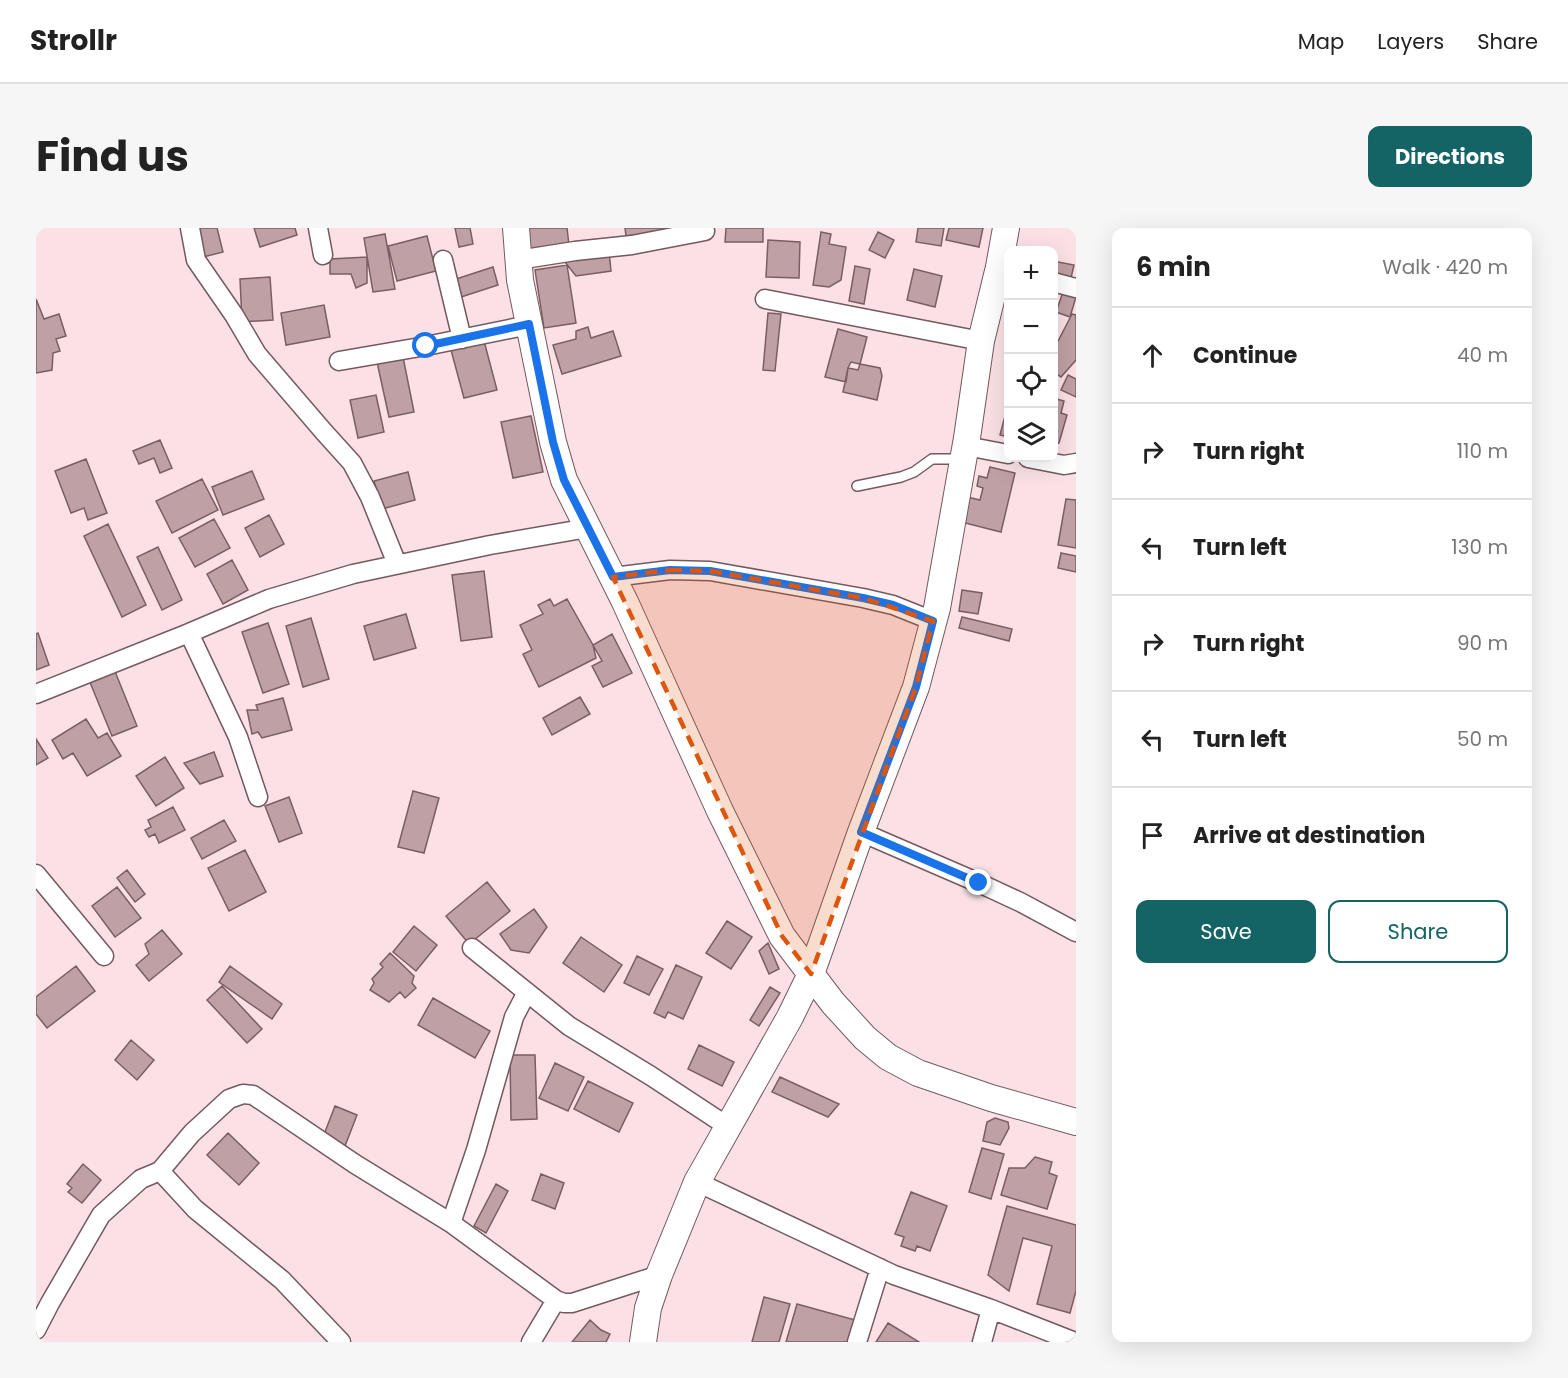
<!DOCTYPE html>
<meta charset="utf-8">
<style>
body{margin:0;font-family:Poppins,sans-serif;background:#f6f6f6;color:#222}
.controls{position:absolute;right:18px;top:18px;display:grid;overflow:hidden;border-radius:12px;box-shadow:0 6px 24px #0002}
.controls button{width:54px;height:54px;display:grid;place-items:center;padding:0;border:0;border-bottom:2px solid #e0e0e0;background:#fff;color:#222;font:30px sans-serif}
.stop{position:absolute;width:18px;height:18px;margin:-14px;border:4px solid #1a73e8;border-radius:50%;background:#fff}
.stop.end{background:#1a73e8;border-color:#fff;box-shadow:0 2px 6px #0008}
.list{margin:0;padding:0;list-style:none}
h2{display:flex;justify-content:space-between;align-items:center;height:78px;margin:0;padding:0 24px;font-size:26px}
h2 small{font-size:20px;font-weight:400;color:#767676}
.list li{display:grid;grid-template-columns:39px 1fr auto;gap:18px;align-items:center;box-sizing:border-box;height:96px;padding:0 24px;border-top:2px solid #e0e0e0}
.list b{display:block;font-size:22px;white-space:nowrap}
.list em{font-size:20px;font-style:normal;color:#767676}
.actions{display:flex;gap:12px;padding:18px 24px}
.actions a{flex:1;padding:14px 0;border:2px solid #146466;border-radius:12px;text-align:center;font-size:21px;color:#146466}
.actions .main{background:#146466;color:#fff}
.icon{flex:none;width:33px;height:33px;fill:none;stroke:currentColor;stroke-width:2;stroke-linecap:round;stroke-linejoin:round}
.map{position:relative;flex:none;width:1040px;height:1114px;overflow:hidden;border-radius:12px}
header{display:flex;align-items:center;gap:36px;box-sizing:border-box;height:84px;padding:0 30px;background:#fff;border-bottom:2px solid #e0e0e0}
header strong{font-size:28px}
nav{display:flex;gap:33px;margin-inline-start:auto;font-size:21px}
.intro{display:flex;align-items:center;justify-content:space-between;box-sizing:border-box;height:144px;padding:0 36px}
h1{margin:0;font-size:42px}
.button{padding:15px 27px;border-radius:12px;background:#146466;color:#fff;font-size:21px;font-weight:700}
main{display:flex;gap:36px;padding:0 36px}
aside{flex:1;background:#fff;border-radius:12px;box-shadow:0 6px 24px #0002}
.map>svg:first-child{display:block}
.building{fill:#bfa0a5;stroke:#7a5e63;stroke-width:1.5}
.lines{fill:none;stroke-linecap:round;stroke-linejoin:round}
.lane-casing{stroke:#74595e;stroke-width:12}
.street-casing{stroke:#74595e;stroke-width:21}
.secondary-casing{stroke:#74595e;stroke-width:28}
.lane{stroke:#fff;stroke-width:9}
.street{stroke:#fff;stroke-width:18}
.secondary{stroke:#fff;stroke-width:26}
.route{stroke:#1a73e8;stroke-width:8}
.marked{fill:#de560d;fill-opacity:0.2;stroke:#de560d;stroke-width:4.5;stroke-dasharray:12 8;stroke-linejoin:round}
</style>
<header>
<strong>Strollr</strong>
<nav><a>Map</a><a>Layers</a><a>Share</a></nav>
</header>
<div class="intro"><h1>Find us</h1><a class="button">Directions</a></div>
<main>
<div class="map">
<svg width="1040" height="1114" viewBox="0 0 1040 1114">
<rect width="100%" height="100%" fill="#fbe1e5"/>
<path class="building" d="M161,0H181L187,24L167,29Z
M218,0H259L261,7L224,19Z
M419,0H434L437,16L423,19Z
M490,0H531L533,17L493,22Z
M589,0H636V3L590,8Z
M690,0H727V14H689Z
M882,0H908L905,18L880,14Z
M913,0H947L943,19L910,12Z
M785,4L795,6L793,16L810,19L805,52L793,59L777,57Z
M842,4L858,12L849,30L833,22Z
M349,6L359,61L337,64L328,10Z
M391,8L400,43L361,53L352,18Z
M732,12L764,14L763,50L730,49Z
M573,23L575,43L540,48L525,29Z
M331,29V55L320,60L315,46H294V31Z
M1017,33L1038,37L1035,50L1017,47Z
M531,37L540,95L508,100L499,42Z
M819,38L834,41L828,76L813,73Z
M457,39L462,57L425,69L420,51Z
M878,41L906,48L899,79L871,72Z
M234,49L237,92L206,94L204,51Z
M1027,64L1040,69L1034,89L1020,84Z
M0,71L8,91L23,86L30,108L20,111L24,123L17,125L16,142L0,145Z
M288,77L294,109L250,117L245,85Z
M732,85L745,86L739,143L727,142Z
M1036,86L1040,87V132L1025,149L1017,144V123Z
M552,99L555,110L577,103L585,128L526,146L517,117L540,111V103Z
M802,101L831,109L824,136L815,134L812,140L810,154L789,149Z
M448,113L461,162L428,170L415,122Z
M367,129L378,184L353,189L341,134Z
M824,136L844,140L846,148L841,172L807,164L812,140L822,142Z
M1032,147L1040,151V169L1025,162Z
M340,167L348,204L322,210L314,172Z
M1017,170L1028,173L1025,185L1031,187L1023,215L1017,218Z
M970,184L972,185V209L964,207Z
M495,188L507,244L477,250L465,194Z
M124,212L136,240L124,245L118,230L103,236L97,223Z
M50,231L71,285L52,292L48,280L35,285L19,243Z
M954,239L979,245L965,304L925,294L931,269L944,272L947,260L941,258L943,248L951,250Z
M216,243L228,271L187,287L176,259Z
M372,244L379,272L346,281L338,253Z
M166,251L182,282L136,305L120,273Z
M1030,271L1040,272V320L1022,317Z
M233,287L248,316L224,329L209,300Z
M178,291L194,320L159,339L143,310Z
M72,296L110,377L86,389L48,308Z
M122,319L146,372L126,382L101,329Z
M1025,325L1040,328V344L1022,340Z
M196,332L212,362L187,376L171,346Z
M448,343L456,409L425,413L416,347Z
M926,362L946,365L942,386L923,383Z
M514,371L518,378L531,371L557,417L560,430L503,459L487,426L496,422L484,397L507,386L502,377Z
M370,386L380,420L338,432L328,398Z
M926,389L976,401L973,413L923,400Z
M275,390L293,451L267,459L250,398Z
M232,395L253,456L227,465L206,404Z
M2,405L13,437L0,442V406Z
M576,406L596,445L567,459L556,438L566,433L557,417Z
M78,441L101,498L76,508L53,452Z
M544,469L554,486L516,507L507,490Z
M247,470L256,502L226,510L222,504L216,506L211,482H222L220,477Z
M50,491L62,510L71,505L85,528L51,548L37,525L27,531L16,512Z
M0,511L12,530L0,537Z
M178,524L187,548L164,556L148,535Z
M129,529L148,560L120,578L100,548Z
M377,563L403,570L388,625L362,619Z
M253,569L266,605L243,614L229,578Z
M137,579L149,602L123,615L119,606L113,609L109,602L115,599L112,592Z
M188,592L200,613L166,631L155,610Z
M209,622L230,664L193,683L172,640Z
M91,642L109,666L99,674L81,650Z
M451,654L474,683L433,716L410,688Z
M81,659L105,690L79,709L56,678Z
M498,681L511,699L493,725L475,722L464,706Z
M691,693L716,709L695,741L670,725Z
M378,698L401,717L380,743L357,724Z
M126,702L146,726L113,753L100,737L113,726L109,716Z
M545,709L586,737L568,764L527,735Z
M732,715L743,741L733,746L723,723Z
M354,725L378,748L376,755L380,760L369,770L364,764L353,774L334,762L338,755L336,751L347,739L344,736Z
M601,728L627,741L613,767L588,755Z
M640,737L666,749L647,791L632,784L629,790L618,785Z
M40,738L59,763L11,800L0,786V769Z
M194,738L246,776L236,791L183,754Z
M186,758L226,801L211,815L171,772Z
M734,759L744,765L723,798L714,792Z
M397,770L454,803L439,830L382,797Z
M95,812L118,832L101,852L79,832Z
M663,817L698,834L686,858L652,841Z
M474,827H499L501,891L475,892Z
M519,835L548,849L532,883L503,870Z
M744,849L803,876L792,889L736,864Z
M552,853L597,875L583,904L538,881Z
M299,878L321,887L309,918L287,909Z
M959,890L972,894L973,900L964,917L947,913L951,894Z
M192,905L223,935L203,957L171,927Z
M946,920L968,926L955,971L933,964Z
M999,929L1016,934L1013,945L1021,948L1011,981L965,967L973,940H989Z
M47,936L65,952L46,975L32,964L36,960L31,956Z
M505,946L528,955L519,981L496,972Z
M460,956L472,963L450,1005L438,998Z
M875,964L911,978L894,1023L881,1018L879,1023L865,1018L868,1009L859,1006Z
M971,978L1040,997V1063L1034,1085L1001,1076L1016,1018L987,1010L973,1063L952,1047Z
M728,1069L754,1076L743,1114H716Z
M761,1076L819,1092L812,1114H750Z
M554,1092L565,1102L574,1106L570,1114H536Z
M852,1095L883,1114H840Z"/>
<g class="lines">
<g class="lane-casing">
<path id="lane" d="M821,258L865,249L878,244L896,231H926"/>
</g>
<g class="street-casing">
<path id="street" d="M154,0L160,32L198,87L221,126L288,204L316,235L334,269L361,336
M282,0L287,27
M407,32L426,111
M482,32L539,23L596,17L669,3
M1017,54L1040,60
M729,71L945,113
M303,133L390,118L493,97
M930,218L972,226
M992,230L1028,237L1040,235
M577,349L634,342L674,343L827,370L857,377L897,393
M153,405L202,509L222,569
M0,466L153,405L233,371L317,346L454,317L552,300
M825,604L943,655L984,674L1040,704
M0,646L68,728
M436,720L533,798L615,848L691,898
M124,943L159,981L246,1052L305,1114
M661,954L858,1047L955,1081L1039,1114
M415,995L440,922L478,789L491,764
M0,1102L14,1075L65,987L105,951L124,943L156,905L193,871L207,866L217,867L319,936L415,995L520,1072L528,1075H536L623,1047
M495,1114L520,1072
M821,1114L844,1040
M946,1114L955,1081"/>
</g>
<g class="secondary-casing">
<path id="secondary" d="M480,0L484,52L517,214L528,252L589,374L684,583L746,708L797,775L829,810L852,829L882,845L955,870L1040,894
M607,1114L612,1080L623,1047L661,954L754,789L775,746L825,604L880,459L901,380L931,210L945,113L963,39L970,0"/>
</g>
<use href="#lane" class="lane"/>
<use href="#street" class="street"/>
<use href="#secondary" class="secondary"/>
</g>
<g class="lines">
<path class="route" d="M390,118L493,96L517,214L528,252L577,349L634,342L674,343L827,370L857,377L897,393L880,459L825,604L943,655"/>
</g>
<path class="marked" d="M634,342L674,343L827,370L897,393L880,459L775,746L746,708L577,349Z"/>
</svg>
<div class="controls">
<button>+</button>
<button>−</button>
<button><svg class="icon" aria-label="locate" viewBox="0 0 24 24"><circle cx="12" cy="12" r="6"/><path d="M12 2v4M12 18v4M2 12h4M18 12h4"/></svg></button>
<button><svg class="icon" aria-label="layers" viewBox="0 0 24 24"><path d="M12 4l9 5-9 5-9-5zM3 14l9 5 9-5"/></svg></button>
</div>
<div class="stop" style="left:390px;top:118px"></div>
<div class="stop end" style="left:943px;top:655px"></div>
</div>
<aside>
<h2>6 min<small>Walk · 420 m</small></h2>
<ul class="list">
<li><svg class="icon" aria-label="ahead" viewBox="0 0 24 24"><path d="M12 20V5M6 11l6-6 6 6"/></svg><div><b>Continue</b></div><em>40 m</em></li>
<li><svg class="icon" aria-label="right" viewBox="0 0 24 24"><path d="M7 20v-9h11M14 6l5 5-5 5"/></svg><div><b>Turn right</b></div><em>110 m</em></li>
<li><svg class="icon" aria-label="left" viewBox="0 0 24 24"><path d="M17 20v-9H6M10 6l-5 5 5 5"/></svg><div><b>Turn left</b></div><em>130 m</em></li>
<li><svg class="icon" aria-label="right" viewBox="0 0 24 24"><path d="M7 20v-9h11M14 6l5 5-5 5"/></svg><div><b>Turn right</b></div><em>90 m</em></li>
<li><svg class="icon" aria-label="left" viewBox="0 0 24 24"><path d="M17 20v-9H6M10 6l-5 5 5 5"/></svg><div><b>Turn left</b></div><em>50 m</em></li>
<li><svg class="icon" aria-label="arrive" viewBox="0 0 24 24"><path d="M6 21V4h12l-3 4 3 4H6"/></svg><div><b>Arrive at destination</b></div></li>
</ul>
<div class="actions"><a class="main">Save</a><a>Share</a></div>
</aside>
</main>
